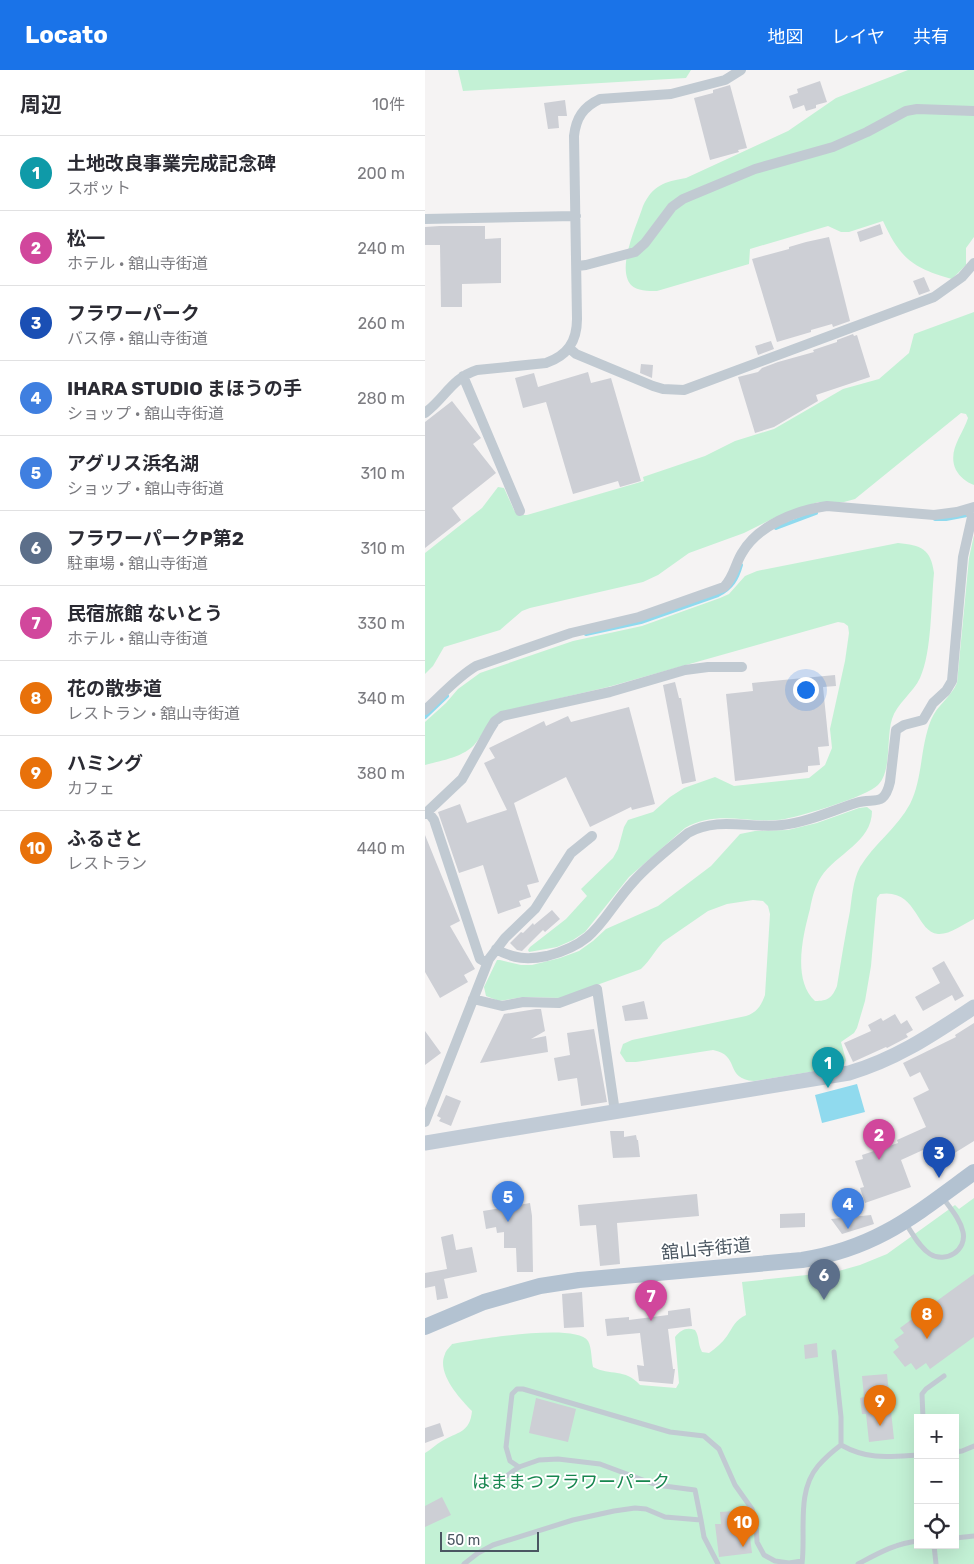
<!DOCTYPE html>
<html lang="ja">
<meta charset="utf-8">
<style>
body{margin:0;font-family:Rubik,"Noto Sans JP",sans-serif;background:#f2f2f3;color:#2b2b33}
.controls{position:absolute;right:15px;bottom:15px;display:grid;overflow:hidden;border-radius:0px;box-shadow:0 5px 20px #0002}
.controls button{width:45px;height:45px;display:grid;place-items:center;padding:0;border:0;border-bottom:1px solid #e1e1e2;background:#fff;color:#2b2b33;font:25px sans-serif}
.scale{position:absolute;left:15px;bottom:12px;width:99px;box-sizing:border-box;padding-left:5px;border:2px solid #4a5661;border-top:0;font-size:14px;line-height:18px;white-space:nowrap;color:#4a5661;-webkit-text-stroke:4px #fff;paint-order:stroke}
.you{position:absolute;left:380px;top:619px;width:18px;height:18px;margin:-12px;border:4px solid #fff;border-radius:50%;background:#1a73e8;box-shadow:0 0 0 8px #1a73e833}
.badge{display:grid;place-items:center;width:32px;height:32px;border-radius:50%;background:#1a73e8;color:#fff;font-size:16px;font-weight:700}
.pin{position:absolute;translate:-50% -41px;filter:drop-shadow(0 1px 2px #0008)}
.pin::after{content:'';position:absolute;top:26px;width:18px;height:15px;background:inherit;clip-path:polygon(0 0,100% 0,50% 100%)}
.list{margin:0;padding:0;list-style:none}
h2{display:flex;justify-content:space-between;align-items:center;height:65px;margin:0;padding:0 20px;font-size:21px}
h2 small{font-size:16px;font-weight:400;color:#7c7c81}
.list li{display:grid;grid-template-columns:32px 1fr auto;gap:15px;align-items:center;box-sizing:border-box;height:75px;padding:0 20px;border-top:1px solid #e1e1e2}
.list b{display:block;font-size:19px;white-space:nowrap}
.list p{margin:0;font-size:16px;white-space:nowrap;color:#7c7c81}
.list em{font-size:16px;font-style:normal;color:#7c7c81}
.icon{flex:none;width:28px;height:28px;fill:none;stroke:currentColor;stroke-width:2;stroke-linecap:round;stroke-linejoin:round}
.map{position:relative;flex:none;width:549px;height:1494px;overflow:hidden}
header{display:flex;align-items:center;gap:30px;box-sizing:border-box;height:70px;padding:0 25px;background:#1a73e8;color:#fff}
header strong{font-size:24px}
nav{display:flex;gap:28px;margin-inline-start:auto;font-size:18px}
main{display:flex}
aside{flex:1;background:#fff}
.map>svg:first-child{display:block}
.green{fill:#c3f1d5;fill-rule:evenodd}
.water{fill:#90daee}
.lines{fill:none;stroke-linecap:round;stroke-linejoin:round}
.stream{stroke:#90daee;stroke-width:4}
.building{fill:#cdcfd5}
.lane{stroke:#c1cad2;stroke-width:5}
.street{stroke:#c1cad2;stroke-width:10}
.secondary{stroke:#c1cbd6;stroke-width:15}
.primary{stroke:#b3c2d1;stroke-width:16}
.labels{text-anchor:middle;dominant-baseline:central;stroke-width:4;stroke-linejoin:round;paint-order:stroke}
.street-label{font-size:18px;fill:#4a5661;stroke:#fff}
.park-label{font-size:18px;fill:#17864f;stroke:#fff}
</style>
<header>
<strong>Locato</strong>
<nav><a>地図</a><a>レイヤ</a><a>共有</a></nav>
</header>
<main>
<aside>
<h2>周辺<small>10件</small></h2>
<ul class="list">
<li><span class="badge" style="background:#0f9aa8">1</span><div><b>土地改良事業完成記念碑</b><p>スポット</p></div><em>200 m</em></li>
<li><span class="badge" style="background:#d1479c">2</span><div><b>松一</b><p>ホテル · 舘山寺街道</p></div><em>240 m</em></li>
<li><span class="badge" style="background:#1a4fb4">3</span><div><b>フラワーパーク</b><p>バス停 · 舘山寺街道</p></div><em>260 m</em></li>
<li><span class="badge" style="background:#3f7fe0">4</span><div><b>IHARA STUDIO まほうの手</b><p>ショップ · 舘山寺街道</p></div><em>280 m</em></li>
<li><span class="badge" style="background:#3f7fe0">5</span><div><b>アグリス浜名湖</b><p>ショップ · 舘山寺街道</p></div><em>310 m</em></li>
<li><span class="badge" style="background:#5c6f8a">6</span><div><b>フラワーパークP第2</b><p>駐車場 · 舘山寺街道</p></div><em>310 m</em></li>
<li><span class="badge" style="background:#d1479c">7</span><div><b>民宿旅館 ないとう</b><p>ホテル · 舘山寺街道</p></div><em>330 m</em></li>
<li><span class="badge" style="background:#e8710a">8</span><div><b>花の散歩道</b><p>レストラン · 舘山寺街道</p></div><em>340 m</em></li>
<li><span class="badge" style="background:#e8710a">9</span><div><b>ハミング</b><p>カフェ</p></div><em>380 m</em></li>
<li><span class="badge" style="background:#e8710a">10</span><div><b>ふるさと</b><p>レストラン</p></div><em>440 m</em></li>
</ul>
</aside>
<div class="map">
<svg width="549" height="1494" viewBox="0 0 549 1494">
<rect width="100%" height="100%" fill="#f5f3f3"/>
<path class="green" d="M33,0H266L261,8L38,21Z
M483,0H549V167L541,178V195L527,209C487,198 475,188 458,151L424,162H416L403,156L325,179L324,194L232,221C223,221 212,221 206,215C191,198 212,155 218,136C228,115 239,112 261,108L363,61L411,28Z
M549,242V415C541,412 535,407 531,400C522,381 537,366 543,348L541,344L536,343L430,429L419,432H393L349,448L319,463L264,483L233,505L218,512L105,538L97,541L75,560L19,577L8,596L0,604V483L57,438L73,417L79,418L89,440L94,445H102L219,411L218,407L280,386L310,371L349,359L418,319L454,309L484,283L489,264Z
M549,465V849C539,854 524,865 513,864C491,862 492,818 455,824L452,828L446,896L440,931L432,958L429,963L416,972L421,990L419,995L403,999L329,1011C299,1009 316,985 288,980L211,992H201L195,983L198,974L207,970L321,946C332,942 336,936 340,925L345,844L343,836L338,831L328,830L302,834L283,841L238,872C230,880 225,891 216,899L136,928L98,927L74,931L61,926L59,917L72,890H75L96,895H107L135,888L154,881L168,871L181,859L233,836L286,796L315,764L330,761L363,760L392,753L434,738L442,737L447,741C447,772 411,784 396,807C390,816 387,828 385,839C378,865 367,910 390,931C403,931 407,928 412,916C416,891 420,866 425,841C427,827 428,810 435,797C449,774 472,758 485,734C498,708 495,677 506,650C512,635 526,627 532,613L544,488Z
M473,473C496,475 506,479 509,503C506,532 507,582 495,608C488,623 472,633 467,649C461,668 467,701 453,715C441,727 379,745 360,749C325,755 293,739 260,758L204,807L160,862L148,870L132,877L104,882L103,880L105,877L141,849L162,826L156,819L188,788L193,779L199,757L203,750L228,742L245,727L259,718L290,707L309,716L384,708L400,695L407,678L405,659L420,591L424,563L423,556L419,553L413,552L183,617L75,642C64,650 61,659 53,670C42,687 18,690 0,695V652L21,633L33,619L55,603L148,571L217,556L295,528L304,524L320,506L332,501Z
M549,1128V1494H0V1383C6,1380 11,1374 17,1371C32,1362 45,1363 47,1341C35,1329 11,1303 20,1284C21,1280 25,1277 27,1274C49,1270 151,1252 163,1271C167,1278 166,1289 168,1297C185,1306 200,1298 215,1315L251,1318L254,1313L250,1267C256,1260 261,1257 270,1260C275,1268 272,1272 277,1282L284,1283C291,1278 297,1273 302,1266C308,1257 310,1250 321,1245L317,1212L410,1202L435,1195L462,1184L530,1135L534,1139ZM493,1348H530V1475H493Z"/>
<path class="water" d="M432,1014L440,1042L397,1053L390,1025Z"/>
<g class="lines">
<path class="stream" d="M510,449H521L542,445
M351,458L391,443
M161,564L216,552L293,525C307,518 312,509 316,495
M0,647L22,626"/>
</g>
<path class="building" d="M395,11L402,32L391,35V38L381,41L379,35L368,39L364,26L373,23L372,19Z
M305,15L322,78L313,80L314,82L285,90L269,28L288,23V20Z
M140,30L142,46H133L134,58L123,59L119,33Z
M455,154L458,164L435,172L432,162Z
M15,156H60V169L76,168V213L37,214V237H16L15,175H0V157Z
M404,167L425,251L408,257L407,254L386,260V262L352,272L327,189L364,179V177L381,172Z
M499,207L505,221L494,225L488,211Z
M428,264L429,266L432,265L445,307L391,325L393,331L349,357L330,363L313,307L333,302L337,298L353,292L389,282L388,280L412,272V270Z
M346,271L349,279L333,285L330,276Z
M216,294L228,295L227,308L215,303Z
M163,302L166,313L186,308L216,411L195,417L193,411L148,424L121,332L98,338L90,308L109,303L113,317Z
M27,331L56,368L48,374L71,403L27,438L36,450L0,478V352Z
M410,605L411,616L398,617L404,676L393,677L395,695L383,696V702L310,711L301,624L328,621L327,613Z
M250,612L254,628H256L271,711L257,714L238,615Z
M204,637L230,734L207,740L206,737L165,757L141,707L89,733L114,812L102,815L106,827L94,831L96,836L73,844L58,795L34,803L13,742L35,734L42,753L82,740L59,693L70,688L64,678L119,651L121,656L143,646L146,652Z
M0,765L35,851L25,856L50,899L39,905L43,912L15,928L0,902Z
M127,840L135,849L120,862L118,860L97,881L92,880L85,873L96,862L98,863L108,853L109,855Z
M519,891L539,926L530,931L527,925L498,941L490,927L515,913L507,898Z
M219,931L223,949L200,951L197,936Z
M111,939H116L120,961L106,969L121,966L123,982L55,993L79,944Z
M470,944L476,954L482,950L488,960L481,964L483,967L462,978L461,977L428,992L419,973L446,961L443,955L456,948L458,951Z
M549,953V1071L528,1084L520,1070L476,1090L486,1117L440,1133L435,1118L439,1117L430,1091L438,1089L437,1085L473,1073L472,1070L501,1057L488,1028L504,1020L495,1002L485,1007L478,993L531,967L530,965Z
M169,959L182,1032L156,1036L152,1008L133,1011L129,988L145,985L142,963Z
M0,961L16,983L0,995Z
M21,1025L36,1031L26,1056L14,1051L16,1048L12,1046Z
M185,1061H199V1067L211,1065L212,1070H213L215,1087L188,1088Z
M272,1124L274,1146L192,1153L195,1194L175,1196L171,1155L155,1156L153,1135Z
M105,1133L107,1146L108,1202H92L91,1178H79V1162L72,1163L71,1157L61,1159L58,1141Z
M380,1143V1157L355,1158V1144Z
M446,1145L449,1154L417,1164L406,1149Z
M28,1164L31,1180L47,1177L52,1202L19,1209L23,1228L12,1230L10,1216L0,1218V1203L22,1199L16,1167Z
M549,1204V1267L505,1299L501,1293L491,1300L486,1293L480,1297L468,1282L474,1277L469,1270L479,1263L475,1258L495,1243L491,1238L505,1228L509,1233Z
M157,1222L159,1257L139,1258L137,1224Z
M265,1238L267,1256L243,1259L248,1299H250L248,1314L214,1311L212,1295L219,1296L215,1263L182,1266L180,1249L204,1247V1250L243,1245V1241Z
M392,1273L393,1287L380,1289L379,1275Z
M462,1304L469,1369L444,1372L441,1344H437L435,1328L439,1327L437,1306Z
M111,1328L151,1339L143,1372L104,1363Z
M15,1353L19,1366L0,1373V1358Z
M17,1427L26,1445L0,1457V1436Z
M309,1441L310,1452L323,1451L327,1483L294,1487L290,1454H296L295,1442Z"/>
<g class="lines">
<path class="lane" d="M481,1154C488,1164 494,1177 505,1184C521,1194 542,1180 538,1162C535,1149 526,1139 518,1128
M498,1348L497,1324L501,1319L519,1306
M416,1375C443,1390 463,1387 493,1385
M530,1382L537,1381L549,1376
M94,1397L85,1391L81,1377L87,1324L92,1319H98L245,1362L279,1366L294,1379L310,1415L327,1439L331,1451L332,1472L339,1485L350,1491L364,1493L377,1491
M69,1415L94,1397L114,1390L133,1389L175,1394L226,1413L239,1416L270,1420L276,1450
M530,1468L549,1466
M509,1475L511,1494
M39,1494L53,1483L68,1475L148,1450L189,1441L210,1438L221,1439L240,1447L276,1450L279,1467L293,1494
M377,1494C381,1462 371,1422 393,1396C400,1388 408,1381 416,1375V1347L409,1282
M433,1494C452,1484 471,1473 493,1471"/>
<path class="street" d="M0,149L151,146
M152,196L161,195L210,182L220,173L247,137L258,129L330,99L408,77L442,62L481,41L492,39L549,41
M144,278L151,284L228,316L238,319L259,320L509,227L537,207L549,193
M38,306L95,441
M0,343C20,328 27,308 52,300L121,293C142,286 152,272 152,249L149,66C151,48 158,37 175,29L246,24L300,10L316,0
M0,640C17,625 31,608 51,596L146,563L214,547L299,517C309,507 310,494 317,483C333,455 372,440 402,436L509,445L532,442L549,437
M3,742L9,750L55,889L62,893
M0,744L37,709L65,659L70,651L77,646L185,622L260,600L283,597H317
M71,879C88,889 103,890 122,886C175,872 176,847 209,811C225,793 245,778 263,763C293,746 325,759 357,755C383,752 406,741 431,733C449,727 459,738 465,712L471,660L479,655L498,650L508,633L521,621L527,611L538,487L547,447L544,439
M48,929L77,936L98,932L134,933L172,919L190,1042
M0,1052L64,889L80,868L110,839L146,783L167,766"/>
<path class="secondary" d="M0,1073L424,1003C472,989 508,964 549,937"/>
<path class="primary" d="M0,1257L59,1232L115,1216L154,1210L377,1190C452,1178 490,1145 549,1102"/>
</g>
<g class="labels">
<g class="street-label">
<text transform="translate(281 1179) rotate(-5)">舘山寺街道</text>
</g>
<g class="park-label">
<text x="146" y="1412">はままつフラワーパーク</text>
</g>
</g>
</svg>
<div class="controls">
<button>+</button>
<button>−</button>
<button><svg class="icon" aria-label="locate" viewBox="0 0 24 24"><circle cx="12" cy="12" r="6"/><path d="M12 2v4M12 18v4M2 12h4M18 12h4"/></svg></button>
</div>
<div class="scale">50 m</div>
<div class="you"></div>
<div class="pin badge" style="left:403px;top:1018px;background:#0f9aa8">1</div>
<div class="pin badge" style="left:454px;top:1090px;background:#d1479c">2</div>
<div class="pin badge" style="left:514px;top:1108px;background:#1a4fb4">3</div>
<div class="pin badge" style="left:423px;top:1159px;background:#3f7fe0">4</div>
<div class="pin badge" style="left:83px;top:1152px;background:#3f7fe0">5</div>
<div class="pin badge" style="left:399px;top:1230px;background:#5c6f8a">6</div>
<div class="pin badge" style="left:226px;top:1251px;background:#d1479c">7</div>
<div class="pin badge" style="left:502px;top:1269px;background:#e8710a">8</div>
<div class="pin badge" style="left:455px;top:1356px;background:#e8710a">9</div>
<div class="pin badge" style="left:318px;top:1477px;background:#e8710a">10</div>
</div>
</main>
